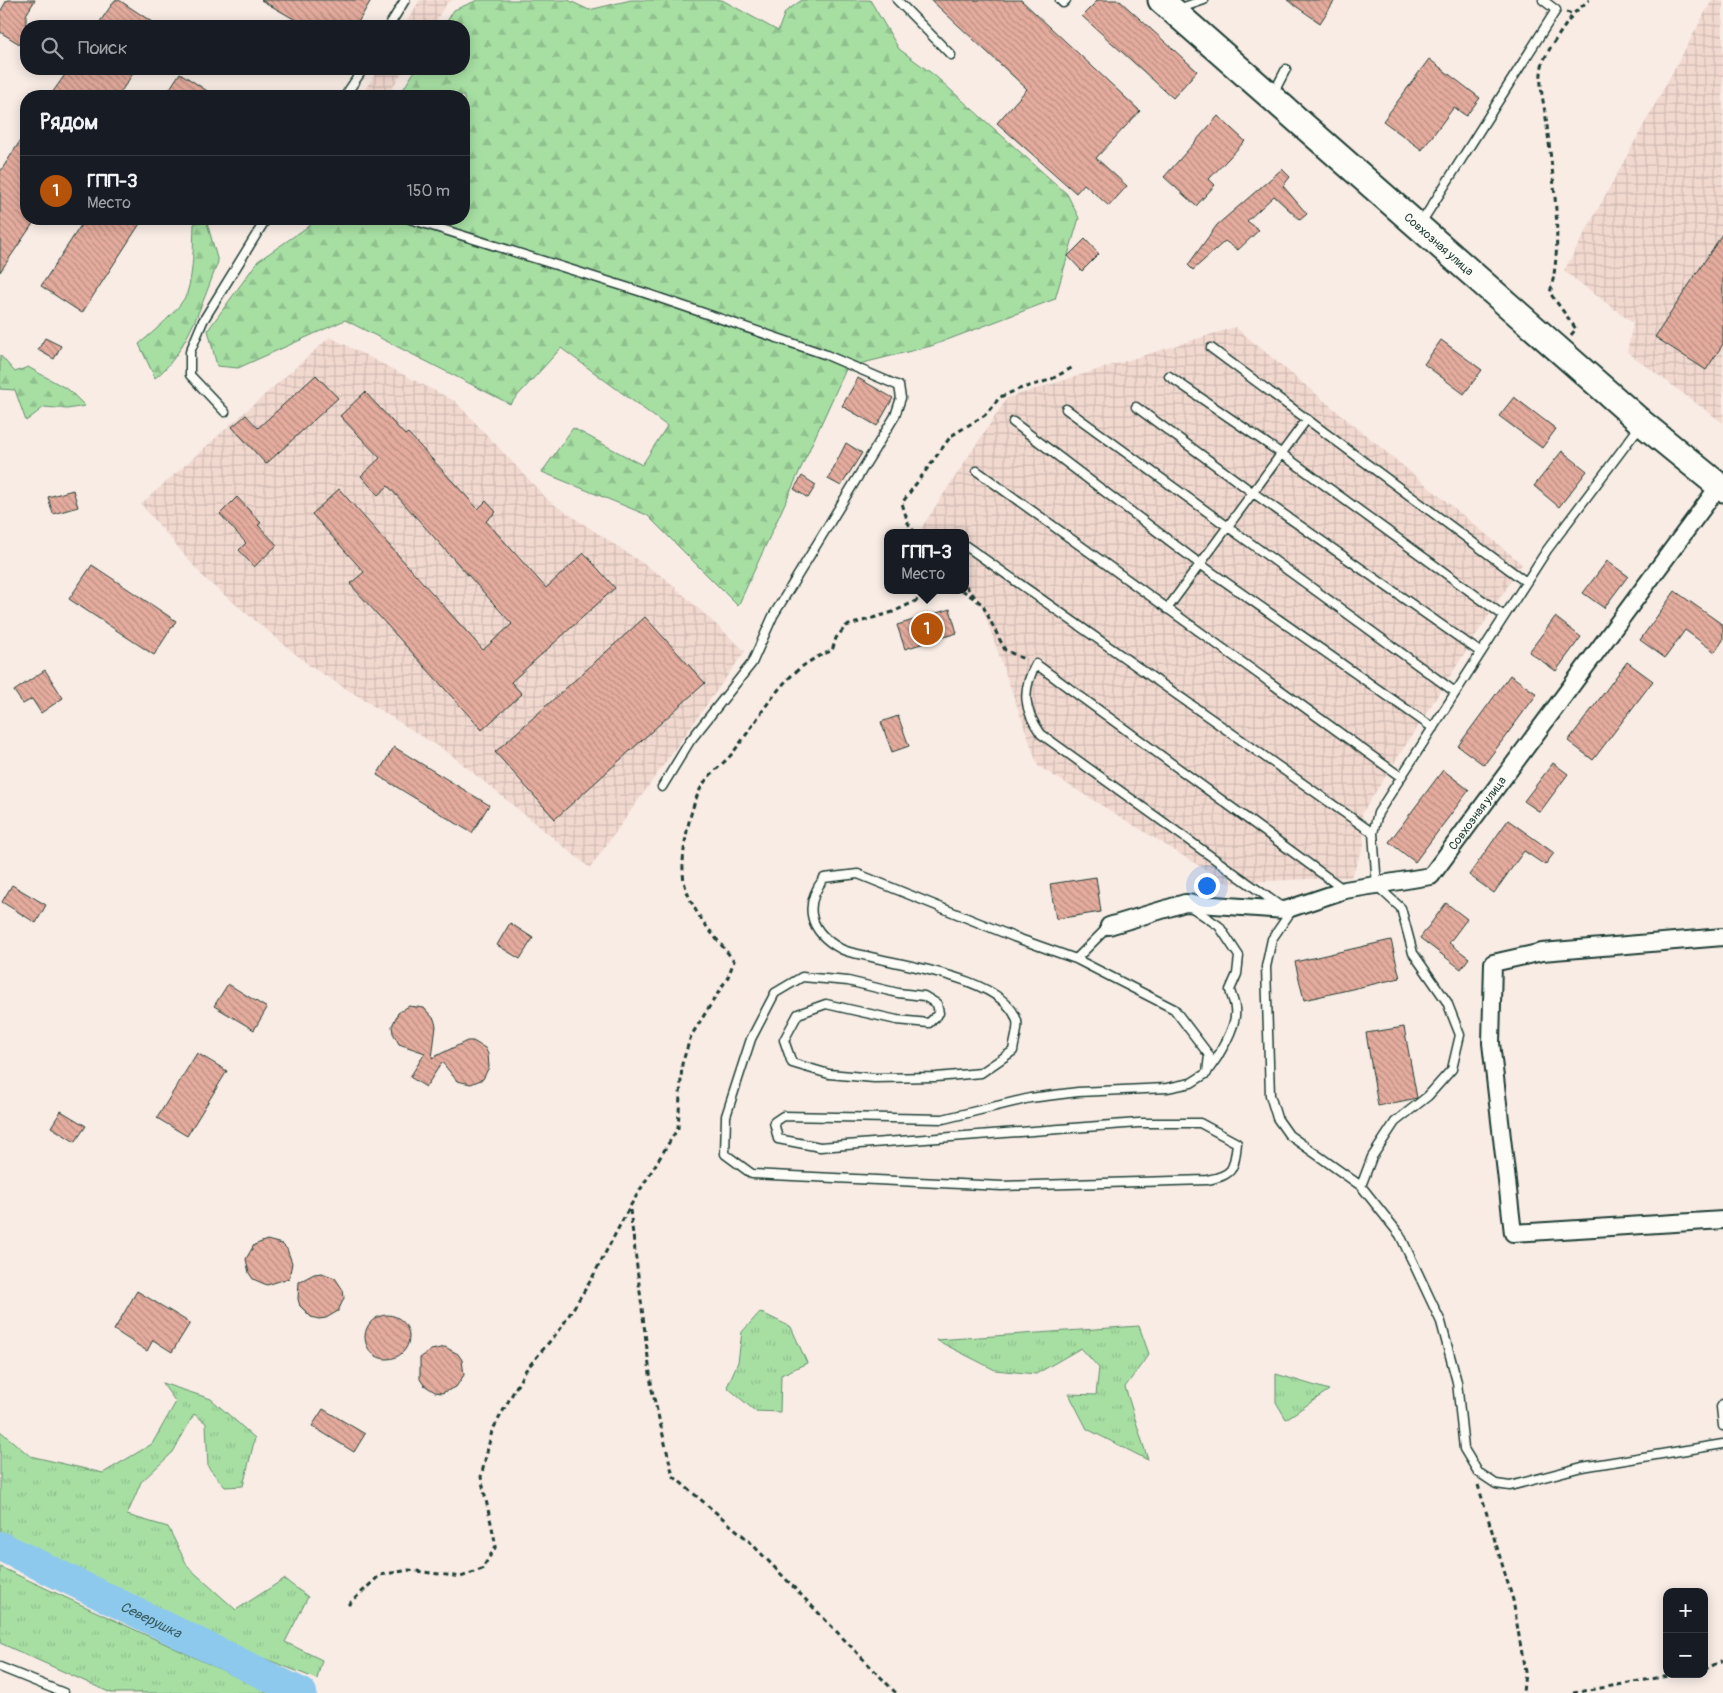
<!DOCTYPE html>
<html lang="ru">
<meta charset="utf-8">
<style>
body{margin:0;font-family:Pangolin,sans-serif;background:#20242c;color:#f1f3f6}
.controls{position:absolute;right:15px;bottom:15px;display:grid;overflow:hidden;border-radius:10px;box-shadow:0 2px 12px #0003}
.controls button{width:45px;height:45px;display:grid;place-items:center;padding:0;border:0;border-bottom:1px solid #363941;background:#171b24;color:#f1f3f6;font:25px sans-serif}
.you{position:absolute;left:1206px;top:885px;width:18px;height:18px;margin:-12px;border:4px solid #fff;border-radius:50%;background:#1a73e8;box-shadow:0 0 0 8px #1a73e833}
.badge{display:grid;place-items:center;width:32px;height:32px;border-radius:50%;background:#b45309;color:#fff;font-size:16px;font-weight:700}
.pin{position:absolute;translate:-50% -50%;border:2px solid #fff;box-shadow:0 1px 5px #0006}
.popup{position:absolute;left:884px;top:529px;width:85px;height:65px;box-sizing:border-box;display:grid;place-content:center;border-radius:10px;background:#171b24;filter:drop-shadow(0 1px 4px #0005);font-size:16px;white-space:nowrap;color:#9ea1a6}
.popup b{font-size:19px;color:#f1f3f6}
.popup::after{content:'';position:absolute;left:50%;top:100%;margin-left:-10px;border:10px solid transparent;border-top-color:#171b24}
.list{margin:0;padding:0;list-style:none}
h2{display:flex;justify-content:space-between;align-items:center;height:65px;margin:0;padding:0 20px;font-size:21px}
h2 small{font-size:16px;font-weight:400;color:#9ea1a6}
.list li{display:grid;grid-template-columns:32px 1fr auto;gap:15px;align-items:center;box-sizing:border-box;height:70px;padding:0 20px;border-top:1px solid #363941}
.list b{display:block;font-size:19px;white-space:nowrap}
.list p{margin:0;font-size:16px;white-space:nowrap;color:#9ea1a6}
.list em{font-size:16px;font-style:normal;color:#9ea1a6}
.icon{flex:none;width:28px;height:28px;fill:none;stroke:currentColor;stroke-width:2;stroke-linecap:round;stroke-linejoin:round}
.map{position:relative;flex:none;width:1723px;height:1693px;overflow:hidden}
.search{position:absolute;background:#171b24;box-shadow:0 2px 12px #0003;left:20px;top:20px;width:450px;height:55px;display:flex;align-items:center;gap:12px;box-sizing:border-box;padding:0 18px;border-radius:20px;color:#9ea1a6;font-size:19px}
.panel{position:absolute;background:#171b24;box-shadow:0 2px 12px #0003;left:20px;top:90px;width:450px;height:135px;border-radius:20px}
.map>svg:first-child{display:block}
.industrial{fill:url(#industrial-grid)}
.grass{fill:url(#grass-tufts);stroke:#638e6c}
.forest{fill:url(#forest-firs);stroke:#638e6c}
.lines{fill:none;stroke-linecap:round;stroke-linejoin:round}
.river{stroke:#8dc9ed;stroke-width:30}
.building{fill:url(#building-back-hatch);stroke:#1f3d34}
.service-casing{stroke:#1f3d34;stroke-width:11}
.minor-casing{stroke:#1f3d34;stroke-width:20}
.primary-casing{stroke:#1f3d34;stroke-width:29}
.path{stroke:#1f3d34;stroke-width:3;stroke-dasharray:5 4;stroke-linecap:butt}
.service{stroke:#fdfcf7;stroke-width:8}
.minor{stroke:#fdfcf7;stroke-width:16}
.primary{stroke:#fdfcf7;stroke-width:25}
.labels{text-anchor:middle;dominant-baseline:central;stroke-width:4;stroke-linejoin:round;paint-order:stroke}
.street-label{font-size:12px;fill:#1f3d34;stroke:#fdfcf7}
.water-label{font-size:14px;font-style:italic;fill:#3a6062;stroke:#fdfcf7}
</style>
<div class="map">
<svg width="1723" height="1693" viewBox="0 0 1723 1693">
<defs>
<pattern id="industrial-grid" width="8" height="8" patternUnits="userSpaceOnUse" patternTransform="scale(1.25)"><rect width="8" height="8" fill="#f2d9d0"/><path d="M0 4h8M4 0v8" fill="none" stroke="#cfbbb3"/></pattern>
<pattern id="grass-tufts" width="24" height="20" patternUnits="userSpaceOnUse" patternTransform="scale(1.25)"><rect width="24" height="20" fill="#a7dfa3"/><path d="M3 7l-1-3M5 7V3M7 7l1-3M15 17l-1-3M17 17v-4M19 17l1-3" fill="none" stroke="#8fc08d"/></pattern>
<pattern id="forest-firs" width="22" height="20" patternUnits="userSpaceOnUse" patternTransform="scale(1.25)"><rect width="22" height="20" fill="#a7dfa3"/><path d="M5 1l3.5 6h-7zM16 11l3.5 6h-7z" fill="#8fc08d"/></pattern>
<pattern id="building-back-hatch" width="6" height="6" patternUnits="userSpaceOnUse" patternTransform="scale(1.25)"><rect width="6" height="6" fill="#e5ac9e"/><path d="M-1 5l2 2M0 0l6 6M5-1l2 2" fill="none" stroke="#b98d82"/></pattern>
</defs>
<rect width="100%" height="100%" fill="#f8ece5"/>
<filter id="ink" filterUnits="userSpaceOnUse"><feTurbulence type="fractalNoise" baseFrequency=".02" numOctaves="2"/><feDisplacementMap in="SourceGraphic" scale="10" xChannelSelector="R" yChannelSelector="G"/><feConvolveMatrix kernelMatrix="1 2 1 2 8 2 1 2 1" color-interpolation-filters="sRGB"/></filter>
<g filter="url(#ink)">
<path class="industrial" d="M420,0H453L447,3L432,26H404Z
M1712,0H1723V423L1627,352L1633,323L1564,271Z
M378,69H404L387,96H361Z
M1235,327L1522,564L1362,813L1364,846L1351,877L1227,883L1038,766L980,601L966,588V533H918L1007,398Z
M330,337L455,401L549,501L665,578L745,651L590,868L450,754L310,666L205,579L141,504Z"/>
<path class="grass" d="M760,1312L791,1327L807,1363L781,1375L780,1412L755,1411L727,1387L738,1362L742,1332Z
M1139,1326L1149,1354L1125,1387L1148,1460L1087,1429L1069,1394L1096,1395L1099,1368L1081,1348L1036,1374L995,1370L936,1340Z
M1276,1374L1329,1390L1286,1419L1276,1402Z
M162,1383L211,1399L255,1438L243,1486L225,1487L208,1467L206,1423L194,1414L173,1452L141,1482L127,1515L168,1527L188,1567L236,1610L284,1579L308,1597L285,1642L322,1660L317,1679L181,1626L0,1538V1431L30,1456L103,1473L152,1444L176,1402Z
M0,1567L271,1693H111L0,1643Z"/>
<path class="forest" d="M478,0H568L589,10L631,0H722L778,31L785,12L802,0H870L899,49L934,75L1067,194L1079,218L1055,299L931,346L847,367L738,606L647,515L542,472L573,428L642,465L667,426L561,348L510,404L345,320L238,368L217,366L208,330L258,261L319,219H464V96H399L416,69H464V26H444L454,10Z
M206,219L218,262C204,298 186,355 155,378L139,344C153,332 180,310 187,293C194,271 193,247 194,224Z
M0,355L15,372L28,367L69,390L85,406L67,409L44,407L26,421L15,390L0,389Z"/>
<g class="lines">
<path class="river" id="s1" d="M0,1546L302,1693"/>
</g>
<path class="building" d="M7,0H35L26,15V48L0,32V12Z
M115,0H119L158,26H97Z
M261,0H371L356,26H306Z
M931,0H1021L1140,111L1096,158L1127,186L1109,206L1084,184L1076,193L997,123L1027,89Z
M1098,0H1119L1197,71L1173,98L1082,16Z
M1287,0H1335L1320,23Z
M1429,59L1480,98L1466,116L1454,107L1422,150L1383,121Z
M69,69H136L118,96H50Z
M180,73L215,96H165Z
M1218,116L1245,141L1209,179L1215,185L1196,206L1164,177Z
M26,132V219H36L0,272V172Z
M1282,169L1290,177L1283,186L1307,214L1300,220L1274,196L1247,221L1259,230L1238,250L1225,241L1193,270L1188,265L1217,225Z
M85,219H143L82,313L41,286Z
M1723,233V344L1706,370L1655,337Z
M1085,239L1099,254L1082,271L1068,256Z
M45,338L61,346L54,359L38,350Z
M1441,340L1482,370L1464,394L1424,364Z
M316,375L338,398L266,464L232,427L246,415L258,428Z
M858,378L893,398L877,426L842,406Z
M365,392L405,435L408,433L478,509L486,501L496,512L486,521L546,588L584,553L615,588L511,682L522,694L482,730L350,584L364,572L312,514L339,489L483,650L512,624L388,486L378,495L361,476L380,458L340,416Z
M1514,397L1556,429L1542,448L1499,416Z
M846,443L862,453L841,486L828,479Z
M1562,451L1587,471L1559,507L1534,486Z
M802,476L816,485L808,498L794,489Z
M73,490L78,507L53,514L48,497Z
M237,497L261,523L258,525L277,545L254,567L239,550L246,543L220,514Z
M1607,561L1628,576L1604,608L1583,593Z
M92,565L176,621L154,655L69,599Z
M1675,591L1723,625V640L1715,652L1685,630L1665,658L1640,640Z
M950,609L957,633L905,649L897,625Z
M645,617L705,683L555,819L495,752Z
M1555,617L1581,637L1556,671L1529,652Z
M1627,662L1653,681L1593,760L1568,741Z
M45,670L63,698L41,713L32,699L23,704L14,691Z
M1510,675L1537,694L1484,765L1458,746Z
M898,716L909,746L892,752L881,722Z
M394,747L489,805L472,833L377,775Z
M1553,763L1568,774L1540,812L1524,801Z
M1443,770L1469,790L1415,862L1389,842Z
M1508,820L1554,853L1545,865L1524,851L1494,893L1469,875Z
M1096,877L1101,912L1056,919L1050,884Z
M12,885L46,905L36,923L2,902Z
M1446,903L1467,919L1449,943L1469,958L1461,969L1420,938Z
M510,923L533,938L520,959L497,945Z
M1391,940L1400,978L1304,1000L1295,962Z
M228,984L267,1008L254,1030L214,1006Z
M409,1006L424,1008L434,1019L436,1026L432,1058L467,1041H473L485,1048L488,1054L489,1067L483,1079L471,1084L457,1081L442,1062L426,1087L410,1077L425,1053L399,1044L393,1033L392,1026L398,1013Z
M1404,1027L1417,1098L1378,1106L1366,1033Z
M197,1053L227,1071L187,1136L157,1118Z
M61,1111L86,1126L75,1142L51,1127Z
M267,1240L282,1244L287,1249L292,1263L289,1278L267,1285L253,1279L249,1273L246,1259L254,1245Z
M322,1273L335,1278L343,1290L344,1298L338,1311L326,1318L319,1319L311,1317L300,1306L298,1299L299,1282L314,1274Z
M137,1291L190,1323L172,1352L153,1340L147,1351L114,1330Z
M365 1337a22 22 0 1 1 44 0a22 22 0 1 1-44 0Z
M445,1347L458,1354L462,1360L464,1375L456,1387L442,1393L435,1392L424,1385L420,1379V1358L431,1350Z
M323,1409L365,1434L354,1452L312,1426Z"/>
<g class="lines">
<g class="service-casing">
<path id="service" d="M897,0L951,55
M1060,0L1063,3L1066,0
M1178,9L1204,0
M389,26L405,0
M1273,94L1286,69
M345,96L363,69
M410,219L645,293L824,354L899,386L901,398L895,416L773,616L752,663L690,741L662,787
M1421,223L1556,10L1543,0
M1211,348L1526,582
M1169,376L1282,454L1504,616
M1136,407L1252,492L1480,652
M1066,409L1455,692
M225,412L190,375V352L203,321L266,219
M1013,422L1200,564L1433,728
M977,471L1401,777
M966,546L1373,833
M1167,609L1307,419
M858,874L1014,937L1076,959L1174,1009L1209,1055L1207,1073L1191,1083L1167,1088L1078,1092L1030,1098L943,1119L783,1116L774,1122L778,1139L820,1147L1138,1123H1200L1237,1143C1234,1169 1234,1175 1207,1180L1002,1186L752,1174L725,1154L726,1116L751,1039L775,993L802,977L848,981L898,993L924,996L937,1004L939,1013L929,1023L897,1020L826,1004L798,1014L784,1040L792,1063L829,1074L874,1078L936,1077L981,1073L1013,1051C1014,1042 1019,1028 1017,1021C1005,978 905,966 867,956C859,954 849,953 841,949C810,932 802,907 824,878Z
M1280,906L1041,734C1024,710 1021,691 1036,664L1343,889
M1191,907L1219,926L1239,956L1237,974L1230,990C1231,996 1235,1003 1235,1009C1238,1026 1217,1059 1207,1072
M1292,910L1272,939L1266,967L1270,1095L1277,1118L1289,1135L1361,1186L1400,1235L1441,1322L1457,1382L1464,1449L1478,1472L1496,1484L1510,1486L1582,1467L1723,1444
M1076,959L1109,926
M1361,1186L1372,1157L1395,1122L1428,1096L1452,1069L1460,1035L1447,1002L1413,953L1401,908L1377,886L1373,833L1378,813L1547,550L1640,426
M1723,1404L1721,1407L1723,1426
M0,1667L64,1693"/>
</g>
<g class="minor-casing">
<g id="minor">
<path id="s2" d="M1109,926L1185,903L1285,910L1345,890L1431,876L1719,486"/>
<path d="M1723,937L1542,952L1493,963L1491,1043L1513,1233L1723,1220"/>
</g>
</g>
<g class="primary-casing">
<g id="primary">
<path id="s3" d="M1161,0L1642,423L1723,489"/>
</g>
</g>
<path class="path" d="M1566,12L1573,14L1589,0
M1571,335L1576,329L1550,293C1564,241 1553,180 1547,126C1545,106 1538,87 1542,66C1545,52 1565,27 1573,14
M915,533L908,523L902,503L951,436L985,415L1000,397L1019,389L1050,380L1075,366
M966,586L978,601
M962,590L982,604L1005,650L1026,660
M630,1210L652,1390L673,1476L748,1540L896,1693
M1478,1485L1513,1600L1525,1672L1523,1693
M348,1605L380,1575L409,1570L461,1577L482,1569L496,1546L481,1477L492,1431L525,1371L561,1328L591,1280L629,1208L678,1128L682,1064L691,1036L728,977L734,961C716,937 693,915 685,885C678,863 690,805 702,786C709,774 722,765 731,755C762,717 782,667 832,651L836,638L846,626L893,612L938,590
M1704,1670L1723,1660
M1573,1693L1679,1674"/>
<use href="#service" class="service"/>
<use href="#minor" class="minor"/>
<use href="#primary" class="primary"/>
</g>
</g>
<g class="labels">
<g class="street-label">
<text stroke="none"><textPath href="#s3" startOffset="370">Совхозная улица</textPath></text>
<text stroke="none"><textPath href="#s2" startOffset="408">Совхозная улица</textPath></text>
</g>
<g class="water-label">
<text stroke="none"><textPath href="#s1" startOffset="168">Северушка</textPath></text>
</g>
</g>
</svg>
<div class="controls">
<button>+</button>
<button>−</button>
</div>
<div class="you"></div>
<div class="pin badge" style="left:927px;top:629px">1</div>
<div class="popup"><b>ГПП-3</b>Место</div>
<div class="search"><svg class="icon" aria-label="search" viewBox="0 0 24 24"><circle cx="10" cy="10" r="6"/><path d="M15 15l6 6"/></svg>Поиск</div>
<section class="panel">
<h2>Рядом<small></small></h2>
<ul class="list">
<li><span class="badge">1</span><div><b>ГПП-3</b><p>Место</p></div><em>150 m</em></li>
</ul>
</section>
</div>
